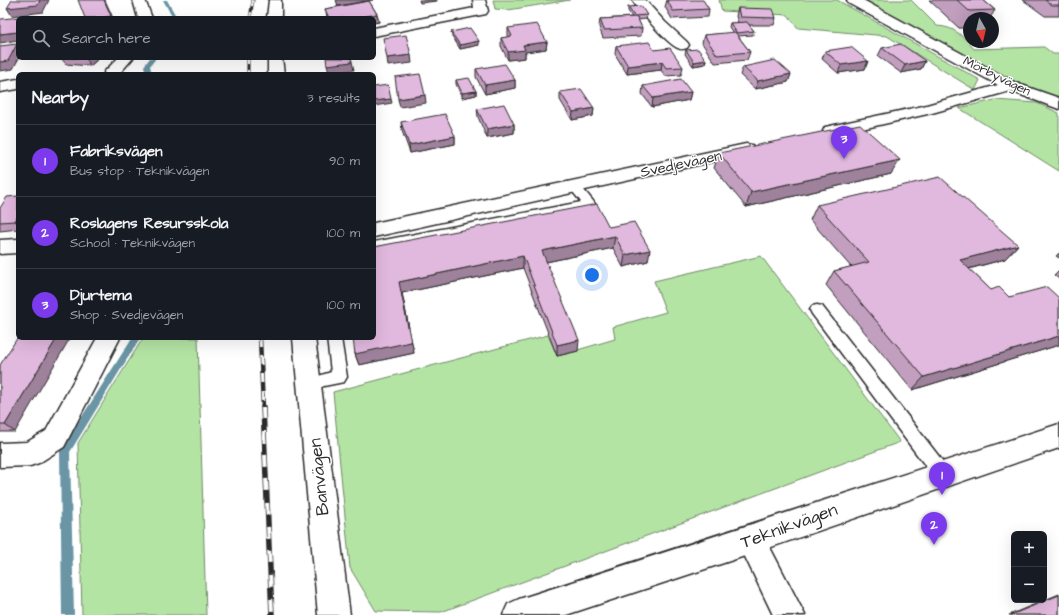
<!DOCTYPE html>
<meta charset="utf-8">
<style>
body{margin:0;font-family:"Architects Daughter",sans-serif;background:#20242c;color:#f1f3f6}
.controls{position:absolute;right:12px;bottom:12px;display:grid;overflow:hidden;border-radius:6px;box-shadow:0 4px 16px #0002}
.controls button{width:36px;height:36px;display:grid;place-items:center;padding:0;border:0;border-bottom:1px solid #363941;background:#171b24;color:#f1f3f6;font:20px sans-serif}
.compass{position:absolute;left:963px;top:12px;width:36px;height:36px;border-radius:50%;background:#171b24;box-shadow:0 4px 16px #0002;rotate:172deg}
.you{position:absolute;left:592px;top:275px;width:14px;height:14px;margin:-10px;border:3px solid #fff;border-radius:50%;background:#1a73e8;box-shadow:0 0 0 6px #1a73e833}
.badge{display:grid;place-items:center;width:26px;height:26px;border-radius:50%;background:#7c3aed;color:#fff;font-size:13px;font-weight:700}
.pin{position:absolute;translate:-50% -33px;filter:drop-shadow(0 1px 2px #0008)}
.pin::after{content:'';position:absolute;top:21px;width:14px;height:12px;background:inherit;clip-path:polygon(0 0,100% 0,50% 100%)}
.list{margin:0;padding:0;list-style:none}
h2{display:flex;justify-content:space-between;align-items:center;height:52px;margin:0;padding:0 16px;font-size:17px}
h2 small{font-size:13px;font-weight:400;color:#9ea1a6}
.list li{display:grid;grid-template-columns:26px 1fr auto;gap:12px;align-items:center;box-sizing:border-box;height:72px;padding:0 16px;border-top:1px solid #363941}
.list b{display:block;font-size:15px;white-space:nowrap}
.list p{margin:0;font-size:13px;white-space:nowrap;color:#9ea1a6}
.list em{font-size:13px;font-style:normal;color:#9ea1a6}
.icon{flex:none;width:22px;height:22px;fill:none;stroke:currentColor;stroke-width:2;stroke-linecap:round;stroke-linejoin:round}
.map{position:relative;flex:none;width:1059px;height:615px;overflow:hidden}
.search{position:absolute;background:#171b24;box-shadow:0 4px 16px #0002;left:16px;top:16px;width:360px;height:44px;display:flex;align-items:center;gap:10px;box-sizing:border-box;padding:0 14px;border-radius:6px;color:#9ea1a6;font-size:15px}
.panel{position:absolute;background:#171b24;box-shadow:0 4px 16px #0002;left:16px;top:72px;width:360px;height:268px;border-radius:6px}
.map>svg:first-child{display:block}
.green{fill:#b4e4a4;stroke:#708868}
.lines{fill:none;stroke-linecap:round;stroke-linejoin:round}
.stream{fill:#6b95a5;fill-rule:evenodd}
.service-casing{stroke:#2b2b2b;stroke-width:3}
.minor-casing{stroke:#2b2b2b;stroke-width:3}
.tertiary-casing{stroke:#2b2b2b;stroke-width:3}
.service{fill:#fff;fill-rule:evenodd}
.minor{fill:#fff;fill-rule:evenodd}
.tertiary{fill:#fff;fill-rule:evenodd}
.rail-far2-casing{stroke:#2b2b2b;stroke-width:3}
.rail-far1-casing{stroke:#2b2b2b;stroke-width:4.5}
.rail-casing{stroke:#2b2b2b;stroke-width:5.5}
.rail-far2{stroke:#fff;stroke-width:2;stroke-dasharray:6;stroke-linecap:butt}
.rail-far1{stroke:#fff;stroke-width:3;stroke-dasharray:9;stroke-linecap:butt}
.rail{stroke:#fff;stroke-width:4;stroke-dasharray:12;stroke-linecap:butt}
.wall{fill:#c29ebf;stroke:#2b2b2b}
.shaded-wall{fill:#9e819b;stroke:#2b2b2b}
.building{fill:#e1b8de;stroke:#2b2b2b}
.labels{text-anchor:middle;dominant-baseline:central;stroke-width:3;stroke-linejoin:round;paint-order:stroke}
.far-street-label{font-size:13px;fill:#2b2b2b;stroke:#fff}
.street-label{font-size:15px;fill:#2b2b2b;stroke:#fff}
.near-street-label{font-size:18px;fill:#2b2b2b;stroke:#fff}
</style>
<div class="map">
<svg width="1059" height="615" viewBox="0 0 1059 615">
<rect width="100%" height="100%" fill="#fff"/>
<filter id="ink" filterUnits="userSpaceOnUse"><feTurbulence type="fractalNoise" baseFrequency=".025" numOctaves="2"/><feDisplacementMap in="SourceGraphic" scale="8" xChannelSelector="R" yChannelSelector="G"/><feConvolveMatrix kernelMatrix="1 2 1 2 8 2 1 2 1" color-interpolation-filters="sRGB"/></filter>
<g filter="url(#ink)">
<path class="green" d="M493,0H570L508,10L495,9Z
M719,0H837L980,80L975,90L887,36L798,28L788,15L722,11Z
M862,0H911L937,26C956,27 962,36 974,49L1044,47L1053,54H1059V99L1020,84Z
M995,100L1037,103L1059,113V171L959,108Z
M761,256L900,442L441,612L376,611L350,568L333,392L548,335L557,356L615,339L613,327L666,312L654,281Z
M143,338H198L206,615H82L78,443Z"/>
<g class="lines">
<path class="stream" d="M163,0H167L177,18H173Z
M150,58H156L150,66L152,74H146L144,66Z
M132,338H140L70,452L74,615H62L60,451Z"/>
<g class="service-casing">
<path id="service" d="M575,183L579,184L593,201L595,204L593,207L374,252V242L581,202L569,187L571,184Z
M817,305L822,306L948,468L951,474L948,480L942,482L936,480L812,314L810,310L812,306Z
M327,338H341L347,377L344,382L324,386L308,393L303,391L300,386L303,381L331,372Z"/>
</g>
<g class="minor-casing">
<path id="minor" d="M133,0H145L152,18H138Z
M473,0H485L488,11L486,14L374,36V28L474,8Z
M632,0H645L665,22L687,42L689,45L687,48C684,49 681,50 678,48C667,44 639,10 632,0Z
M847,0H863L1016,83L1059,98V109L1010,91L932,113L831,136L825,135L823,131L825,127L923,106L998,85L848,3Z
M118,58H133L120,73L121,74H105L104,72Z
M18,79V89L0,92V82Z
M746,144L752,145L755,149L752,153L374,237V223Z
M18,239V253L0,254V240Z
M97,338H120L64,447L39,463L30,466L0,467V443L27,442L46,431Z
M751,526L761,530L805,615H773L737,540L741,530Z"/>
</g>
<g class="tertiary-casing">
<path id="tertiary" d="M269,0H281V18H267Z
M268,58H282L284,74H268Z
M293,338H315L350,615H318Z
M1059,424V448L751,554L566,615H503L508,604L519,599C699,542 879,482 1059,424Z"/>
</g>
<use href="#service" class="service"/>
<use href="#minor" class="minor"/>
<use href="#tertiary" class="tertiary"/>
<g class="rail-far2-casing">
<path id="rail-far2" d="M250,18L253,0
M248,58V74"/>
</g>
<g class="rail-far1-casing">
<path id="rail-far1" d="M260,338L263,408"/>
</g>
<g class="rail-casing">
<path id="rail" d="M263,407L272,615"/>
</g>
<use href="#rail-far2" class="rail-far2"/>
<use href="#rail-far1" class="rail-far1"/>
<use href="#rail" class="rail"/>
</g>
<path class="wall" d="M667,0L709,9L708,17L672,19L665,7Z
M929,0H983L995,10L990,18H969V28H959Z
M1023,0H1059V16H1045Z
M369,1L377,14L379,22L374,23V18H327V17L325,9Z
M628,7L647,15L646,19L638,20L642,28L641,36L603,38L599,27L600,19L632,17L628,11Z
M738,8L776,18L774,25H749L754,31L753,35L738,36L750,52L747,60L715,63L702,43L704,35L733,33L729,27L730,23H738L736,16Z
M508,28L547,42L546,49L525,52V58L508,60L501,46V38L509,37L508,35Z
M451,32L479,45L460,49L452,36Z
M616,46L654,50L683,67L681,75L665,76L661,70L627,74L615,54Z
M882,48L925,61L921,69L901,73L878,56Z
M686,50L706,60L705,64L693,66L685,54Z
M825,51L868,61L865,69L838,73L822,59Z
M61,58H99L90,66L66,64Z
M743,67L791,74L788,82L755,89L740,75Z
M476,69L515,80V88L485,94L476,77Z
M456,80L476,91V95L462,98L456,84Z
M643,86L691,92L689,100L652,107L642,94Z
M560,92L594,108L593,116L572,120L560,100Z
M477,109L514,124V133L487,138L478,117Z
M401,122L455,136V144L410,153L402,131Z
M719,153L891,174L746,207L714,168Z
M18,196V229L0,231V208Z
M817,205L1018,245L1005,259L969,269L991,290L1009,297L1059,298V345L912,390L826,285L834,271L851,267L810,220Z
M609,227L648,261L623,267L613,248L546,262L578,351L557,356L523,268L402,293L414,353L359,365L355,354L374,247Z
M1059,253V258L1056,256Z
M1059,270V279L1054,275Z
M0,365L15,432H0Z
M1059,594V615H1009Z"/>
<path class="shaded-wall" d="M40,0H49L43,12L12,16L7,8Z
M104,0H105L113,18H102Z
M336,0H373L338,6Z
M419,0H437V1L420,3Z
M377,14L379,22L374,23V18H356Z
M18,32V40L0,43V34Z
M479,41V45L460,49V45Z
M547,42L546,49L525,52V58L508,60V52L523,45Z
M17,44L18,45V58H19L13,69L0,71V62Z
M411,55L412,63L388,66L387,58Z
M86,58H99L90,66Z
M351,58L354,70L329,73L327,65Z
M706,60L705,64L693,66L694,62Z
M868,61L865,69L838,73L841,65Z
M925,61L921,69L901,73L905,65Z
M662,62L661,70L627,74L628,66Z
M791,74L788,82L755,89L758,81Z
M515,80V88L485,94V85Z
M476,91V95L462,98V93Z
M691,92L689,100L652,107L653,98Z
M425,95L426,103L400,107L398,99Z
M391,99L392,103L374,106V101Z
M594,108L593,116L572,120L573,112Z
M514,124V133L487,138V129Z
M455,136V144L410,153L409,145Z
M900,160L891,174L746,207L751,192Z
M18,216V224L15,221Z
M615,236L613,248L541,263L542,251Z
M1018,245L1005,259L949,274L960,260Z
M650,250L648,261L623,267L625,255Z
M523,256V268L402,293L414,353L359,365L355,354L399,282Z
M1059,336V345L912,390L924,377Z
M57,338H70L15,432L5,425Z
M579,340L578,351L557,356V345Z"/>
<path class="building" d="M12,0H40L38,5L7,8Z
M78,0H104L111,16L102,18H85Z
M667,0H703L709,9L673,11Z
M957,0H983L995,10L969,11Z
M1045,0H1059V5H1052Z
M369,1L377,14L356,18H329L325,9Z
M641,6L647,15L634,16L628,7Z
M738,8L773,9L776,18L740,17Z
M32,16L31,18H18V32L0,34V20L1,19Z
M637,17L642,28L604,30L600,19Z
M747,22L754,31L737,33L730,23Z
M537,24L547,42L523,45L525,50L508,52L501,38L512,36L508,28Z
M470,28L479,41L460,45L451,32Z
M735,32L750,52L717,55L704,35Z
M406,35L411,55L387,58L383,38Z
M649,42L654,50L670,48L683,67L666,68L662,62L628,66L616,46Z
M17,44L8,61L0,62V46Z
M901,44L925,61L905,65L882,48Z
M851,47L868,61L841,65L825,51Z
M698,49L706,60L694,62L686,50Z
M326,58H351L352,62L327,65Z
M775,60L791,74L758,81L743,67Z
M505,64L515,80L485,85L476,69Z
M420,74L425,95L398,99L395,77Z
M469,78L476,91L462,93L456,80Z
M681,79L691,92L653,98L643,86Z
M388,85L391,99L374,101V87Z
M581,89L594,108L573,112L560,92Z
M504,104L514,124L487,129L477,109Z
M445,114L455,136L409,145L401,122Z
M860,124L900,160L751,192L719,153Z
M940,177L1018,245L960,260L991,290L999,287L1009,297L1047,287L1059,298V336L924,377L834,271L869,262L817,205Z
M18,196V216L15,221L0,222V208L7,197Z
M597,204L609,227L634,222L650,250L625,255L615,236L542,251L579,340L557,345L523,256L399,282L411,342L355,354L353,338H374V247Z
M18,337V338H57L5,425H0V365Z
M1059,595V615H1011Z"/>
</g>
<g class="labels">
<g class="far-street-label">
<text transform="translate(997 76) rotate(26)">Mörbyvägen</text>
</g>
<g class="street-label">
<text transform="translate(681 164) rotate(-12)">Svedjevägen</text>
</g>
<g class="near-street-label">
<text transform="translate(319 477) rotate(-96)">Banvägen</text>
<text transform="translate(789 526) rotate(-20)">Teknikvägen</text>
</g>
</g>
</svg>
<div class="controls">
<button>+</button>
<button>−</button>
</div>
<svg class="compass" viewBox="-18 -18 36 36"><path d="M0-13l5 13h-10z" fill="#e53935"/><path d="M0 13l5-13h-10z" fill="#9ea1a6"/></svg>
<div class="you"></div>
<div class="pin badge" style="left:942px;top:495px">1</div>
<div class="pin badge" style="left:934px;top:545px">2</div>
<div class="pin badge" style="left:844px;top:159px">3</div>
<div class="search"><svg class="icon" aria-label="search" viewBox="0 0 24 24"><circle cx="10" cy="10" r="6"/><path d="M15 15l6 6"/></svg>Search here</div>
<section class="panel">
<h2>Nearby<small>3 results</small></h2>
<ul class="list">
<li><span class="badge">1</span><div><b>Fabriksvägen</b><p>Bus stop · Teknikvägen</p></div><em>90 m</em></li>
<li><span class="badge">2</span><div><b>Roslagens Resursskola</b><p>School · Teknikvägen</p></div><em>100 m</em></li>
<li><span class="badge">3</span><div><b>Djurtema</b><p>Shop · Svedjevägen</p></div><em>100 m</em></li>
</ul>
</section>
</div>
